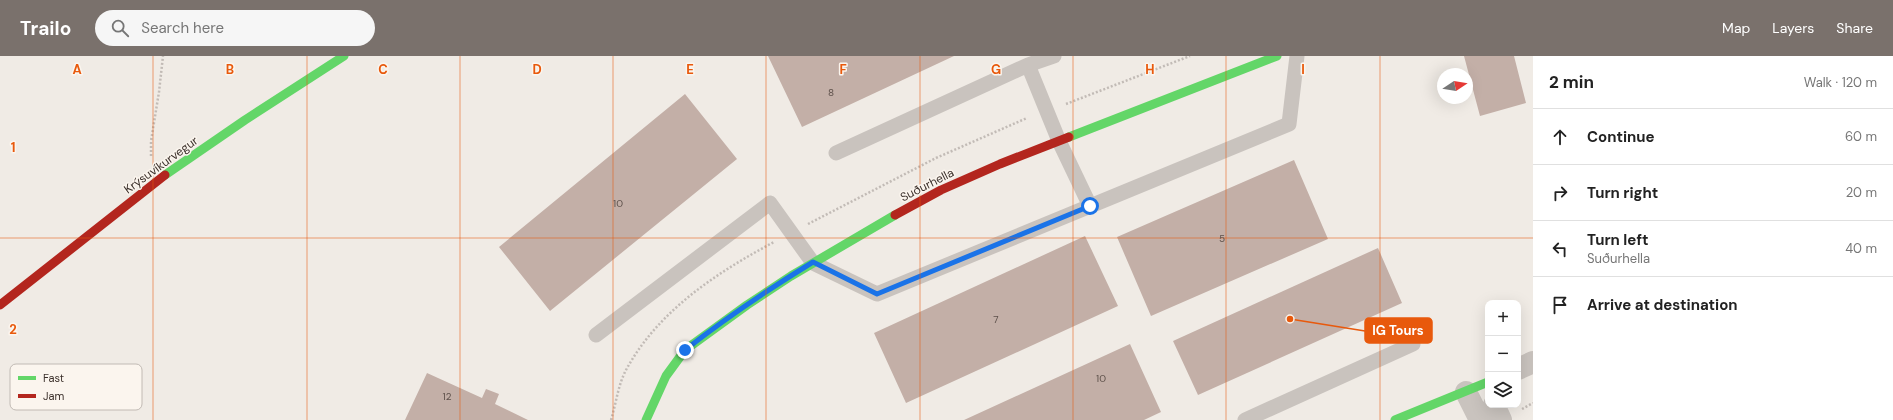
<!DOCTYPE html>
<meta charset="utf-8">
<style>
body{margin:0;font-family:"DM Sans",sans-serif;background:#f6f6f6;color:#222}
.controls{position:absolute;right:12px;bottom:12px;display:grid;overflow:hidden;border-radius:8px;box-shadow:0 4px 16px #0002}
.controls button{width:36px;height:36px;display:grid;place-items:center;padding:0;border:0;border-bottom:1px solid #e0e0e0;background:#fff;color:#222;font:20px sans-serif}
.compass{position:absolute;left:1437px;top:12px;width:36px;height:36px;border-radius:50%;background:#fff;box-shadow:0 4px 16px #0002;rotate:78deg}
.stop{position:absolute;width:12px;height:12px;margin:-9px;border:3px solid #1a73e8;border-radius:50%;background:#fff}
.stop.end{background:#1a73e8;border-color:#fff;box-shadow:0 1px 4px #0008}
.list{margin:0;padding:0;list-style:none}
h2{display:flex;justify-content:space-between;align-items:center;height:52px;margin:0;padding:0 16px;font-size:17px}
h2 small{font-size:13px;font-weight:400;color:#767676}
.list li{display:grid;grid-template-columns:26px 1fr auto;gap:12px;align-items:center;box-sizing:border-box;height:56px;padding:0 16px;border-top:1px solid #e0e0e0}
.list b{display:block;font-size:15px;white-space:nowrap}
.list p{margin:0;font-size:13px;white-space:nowrap;color:#767676}
.list em{font-size:13px;font-style:normal;color:#767676}
.icon{flex:none;width:22px;height:22px;fill:none;stroke:currentColor;stroke-width:2;stroke-linecap:round;stroke-linejoin:round}
.map{position:relative;flex:none;width:1533px;height:364px;overflow:hidden}
header{display:flex;align-items:center;gap:24px;box-sizing:border-box;height:56px;padding:0 20px;background:#7a716c;color:#fff}
header strong{font-size:19px}
nav{display:flex;gap:22px;margin-inline-start:auto;font-size:14px}
.search{width:280px;height:36px;background:#f6f6f6;display:flex;align-items:center;gap:10px;box-sizing:border-box;padding:0 14px;border-radius:22px;color:#767676;font-size:15px}
main{display:flex}
aside{flex:1;background:#fff}
.map>svg:first-child{display:block}
.building{fill:#c3afa7}
.lines{fill:none;stroke-linecap:round;stroke-linejoin:round}
.path{stroke:#c2bbb6;stroke-width:2.5;stroke-dasharray:2 2;stroke-linecap:butt}
.lane{stroke:#c9c3be;stroke-width:15}
.street{stroke:#c9c3be;stroke-width:22}
.fast{stroke:#63d668;stroke-width:9}
.jam{stroke:#b3261e;stroke-width:9}
.route{stroke:#1a73e8;stroke-width:5}
.grid{fill:none;stroke:#e8590c;stroke-width:1;stroke-opacity:0.55}
.labels{text-anchor:middle;dominant-baseline:central;stroke-width:3;stroke-linejoin:round;paint-order:stroke}
.number-label{font-size:10px;fill:#5d504a}
.street-label{font-size:12px;fill:#3b302b;stroke:#fbf5ee}
.key{fill:#fbf5ee;stroke:#c1bab4;stroke-width:1}
.key-label{font-size:11px;fill:#3b302b}
.grid-label{font-size:13px;text-anchor:middle;font-weight:bold;fill:#e8590c;stroke:#fbf5ee;stroke-width:3;stroke-linejoin:round;paint-order:stroke}
.leader{fill:none;stroke:#e8590c;stroke-width:1.5}
.callout-dot{fill:#e8590c;stroke:#fbf5ee;stroke-width:1.5}
.callout{fill:#e8590c;stroke:#e8590c;stroke-width:1.5}
.callout-label{font-size:13px;text-anchor:middle;font-weight:bold;fill:#fff}
</style>
<header>
<strong>Trailo</strong>
<div class="search"><svg class="icon" aria-label="search" viewBox="0 0 24 24"><circle cx="10" cy="10" r="6"/><path d="M15 15l6 6"/></svg>Search here</div>
<nav><a>Map</a><a>Layers</a><a>Share</a></nav>
</header>
<main>
<div class="map">
<svg width="1533" height="364" viewBox="0 0 1533 364">
<rect width="100%" height="100%" fill="#f0ebe5"/>
<path class="building" d="M768,0H954L802,71Z
M1464,0H1514L1526,47L1480,60Z
M685,38L737,103L550,255L499,191Z
M1294,104L1328,183L1151,260L1117,181Z
M1085,180L1118,250L906,347L874,277Z
M1378,192L1402,247L1198,339L1173,285Z
M1130,288L1161,356L1144,364H964Z
M427,317L482,342L486,333L499,338L495,348L528,364H405Z"/>
<g class="lines">
<path class="path" d="M1066,48L1190,0
M151,100V85L159,36L163,0
M808,168L936,102L1027,62
M1522,353L1533,347
M611,364C616,348 618,329 626,314C658,255 716,217 774,186"/>
<path class="lane" d="M1028,9L1059,85L1090,150
M836,97L1028,9L1054,0
M596,279L770,147L813,207L877,238L1289,68L1297,0
M1245,364L1413,288"/>
<path class="street" d="M1518,313L1533,306
M1466,336L1480,364
M1494,349L1501,364"/>
<path class="fast" d="M1069,81L1277,0
M165,119L245,64L344,0
M646,364L666,320L685,294L747,249L791,220L895,159
M1395,364L1488,326"/>
<path class="jam" d="M895,159L941,134L1000,108L1069,81
M0,249L165,119"/>
</g>
<g class="lines">
<path class="route" d="M685,294C726,262 769,233 813,206L877,238L1090,150"/>
</g>
<path class="grid" d="M153,0V364M307,0V364M460,0V364M613,0V364M766,0V364M920,0V364M1073,0V364M1226,0V364M1380,0V364M0,182H1533"/>
<g class="labels">
<g class="number-label">
<text x="831" y="36">8</text>
<text x="618" y="147">10</text>
<text x="1222" y="182">5</text>
<text x="996" y="263">7</text>
<text x="1101" y="322">10</text>
<text x="447" y="340">12</text>
</g>
<g class="street-label">
<text transform="translate(161 109) rotate(-36)">Krýsuvíkurvegur</text>
<text transform="translate(927 129) rotate(-27)">Suðurhella</text>
</g>
</g>
<rect x="10" y="308" width="132" height="46" rx="6" class="key"/>
<rect x="18" y="320" width="18" height="4" fill="#63d668"/>
<rect x="18" y="338" width="18" height="4" fill="#b3261e"/>
<g class="key-label">
<text x="43" y="326">Fast</text>
<text x="43" y="344">Jam</text>
</g>
<g class="grid-label">
<text x="77" y="18">A</text>
<text x="230" y="18">B</text>
<text x="383" y="18">C</text>
<text x="537" y="18">D</text>
<text x="690" y="18">E</text>
<text x="843" y="18">F</text>
<text x="996" y="18">G</text>
<text x="1150" y="18">H</text>
<text x="1303" y="18">I</text>
<text x="13" y="96">1</text>
<text x="13" y="278">2</text>
</g>
<path class="leader" d="M1290 263L1365 275"/>
<circle class="callout-dot" cx="1290" cy="263" r="4"/>
<rect class="callout" x="1365" y="262" width="67" height="25" rx="4"/>
<g class="callout-label">
<text x="1398" y="279">IG Tours</text>
</g>
</svg>
<div class="controls">
<button>+</button>
<button>−</button>
<button><svg class="icon" aria-label="layers" viewBox="0 0 24 24"><path d="M12 4l9 5-9 5-9-5zM3 14l9 5 9-5"/></svg></button>
</div>
<svg class="compass" viewBox="-18 -18 36 36"><path d="M0-13l5 13h-10z" fill="#e53935"/><path d="M0 13l5-13h-10z" fill="#767676"/></svg>
<div class="stop" style="left:1090px;top:150px"></div>
<div class="stop end" style="left:685px;top:294px"></div>
</div>
<aside>
<h2>2 min<small>Walk · 120 m</small></h2>
<ul class="list">
<li><svg class="icon" aria-label="ahead" viewBox="0 0 24 24"><path d="M12 20V5M6 11l6-6 6 6"/></svg><div><b>Continue</b></div><em>60 m</em></li>
<li><svg class="icon" aria-label="right" viewBox="0 0 24 24"><path d="M7 20v-9h11M14 6l5 5-5 5"/></svg><div><b>Turn right</b></div><em>20 m</em></li>
<li><svg class="icon" aria-label="left" viewBox="0 0 24 24"><path d="M17 20v-9H6M10 6l-5 5 5 5"/></svg><div><b>Turn left</b><p>Suðurhella</p></div><em>40 m</em></li>
<li><svg class="icon" aria-label="arrive" viewBox="0 0 24 24"><path d="M6 21V4h12l-3 4 3 4H6"/></svg><div><b>Arrive at destination</b></div></li>
</ul>
</aside>
</main>
